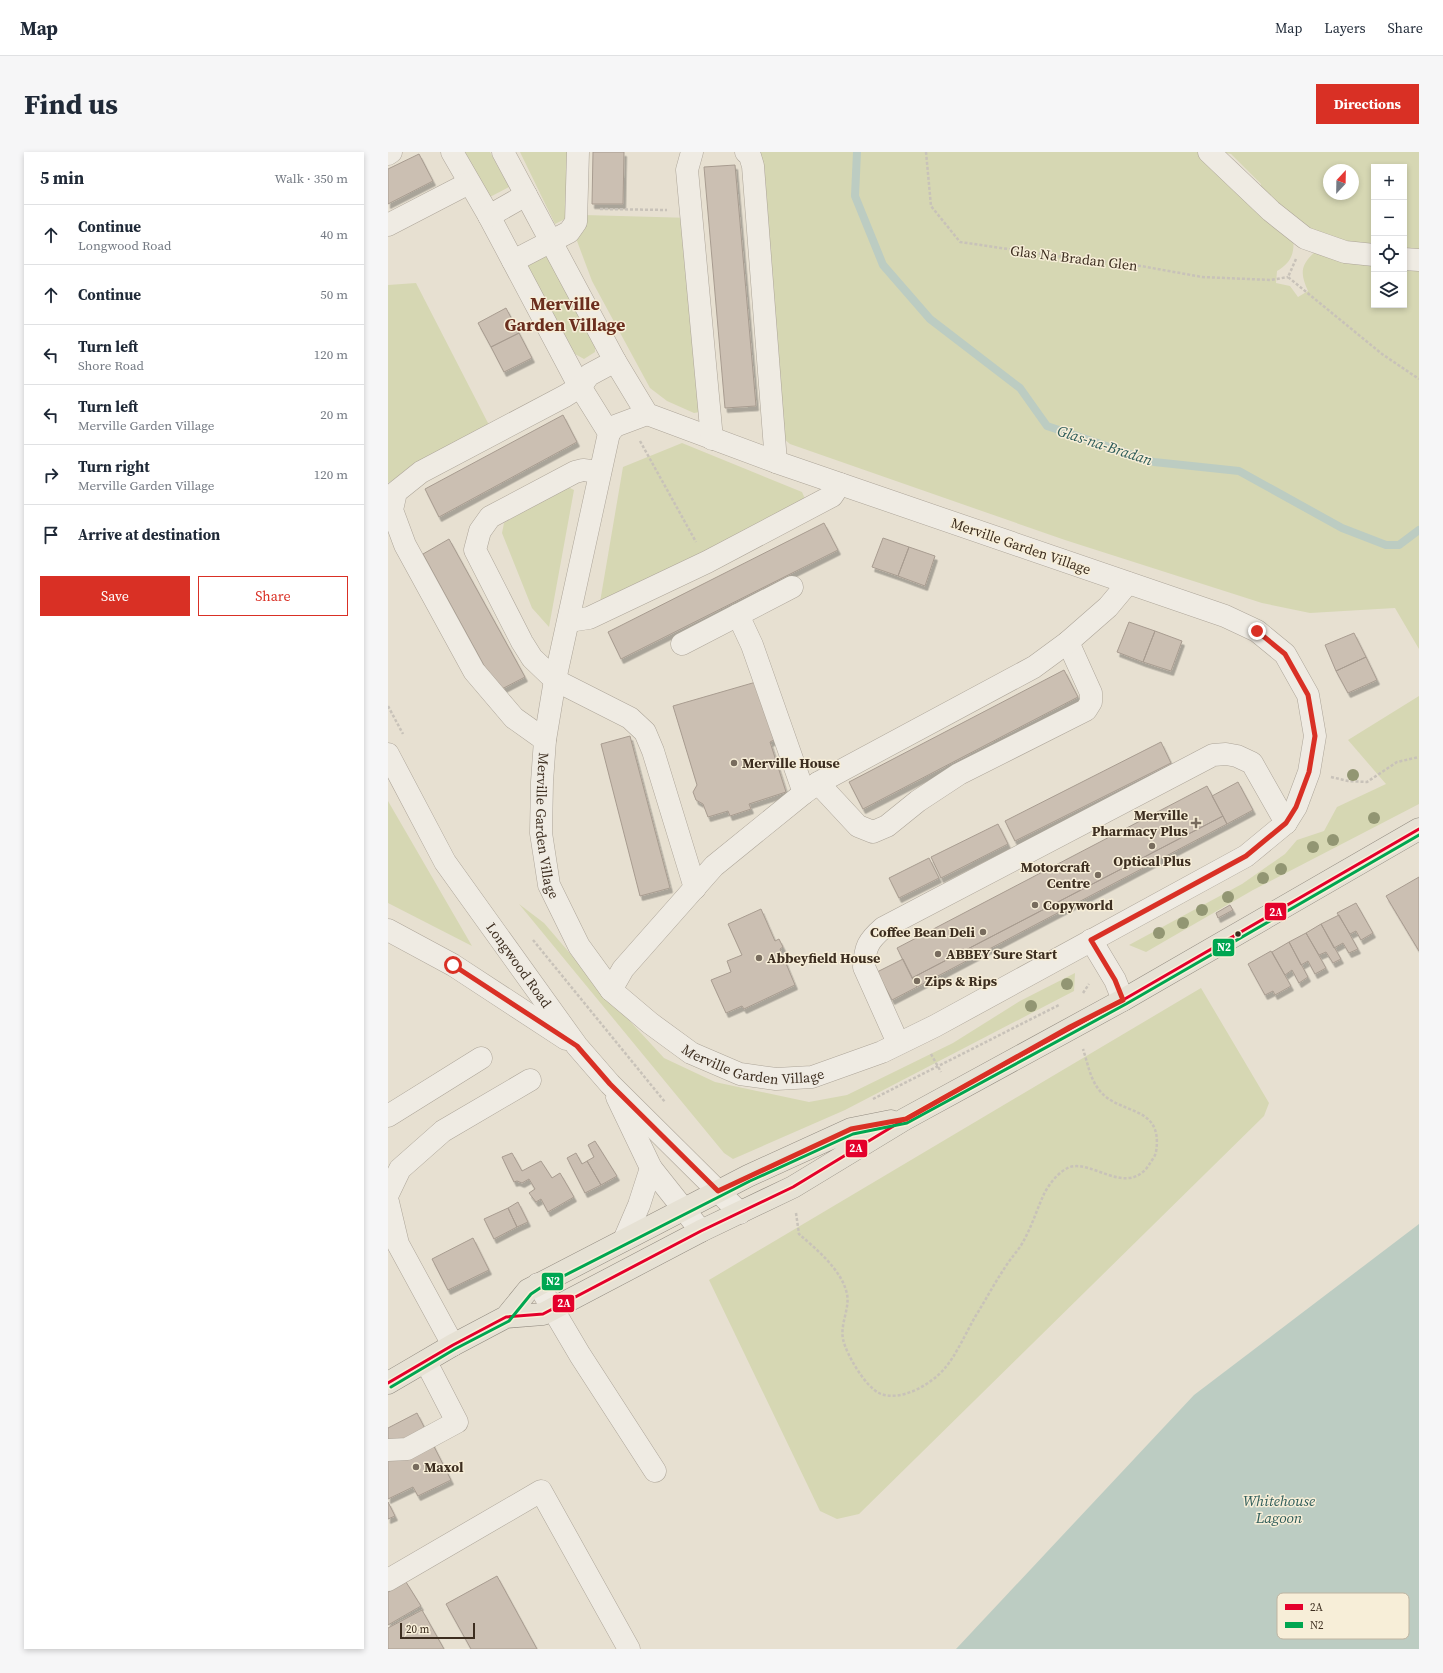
<!DOCTYPE html>
<meta charset="utf-8">
<style>
body{margin:0;font-family:"Source Serif 4",serif;background:#f6f6f7;color:#1f2937}
.controls{position:absolute;right:12px;top:12px;display:grid;overflow:hidden;border-radius:0px;box-shadow:0 2px 6px #0003}
.controls button{width:36px;height:36px;display:grid;place-items:center;padding:0;border:0;border-bottom:1px solid #e0e1e3;background:#fff;color:#1f2937;font:20px sans-serif}
.compass{position:absolute;left:935px;top:12px;width:36px;height:36px;border-radius:50%;background:#fff;box-shadow:0 2px 6px #0003;rotate:22deg}
.scale{position:absolute;left:12px;bottom:10px;width:75px;box-sizing:border-box;padding-left:4px;border:2px solid #3d2e20;border-top:0;font-size:11px;line-height:14px;white-space:nowrap;color:#3d2e20;-webkit-text-stroke:3px #f7eed8;paint-order:stroke}
.stop{position:absolute;width:12px;height:12px;margin:-9px;border:3px solid #d93025;border-radius:50%;background:#fff}
.stop.end{background:#d93025;border-color:#fff;box-shadow:0 1px 4px #0008}
.list{margin:0;padding:0;list-style:none}
h2{display:flex;justify-content:space-between;align-items:center;height:52px;margin:0;padding:0 16px;font-size:17px}
h2 small{font-size:13px;font-weight:400;color:#747a83}
.list li{display:grid;grid-template-columns:26px 1fr auto;gap:12px;align-items:center;box-sizing:border-box;height:60px;padding:0 16px;border-top:1px solid #e0e1e3}
.list b{display:block;font-size:15px;white-space:nowrap}
.list p{margin:0;font-size:13px;white-space:nowrap;color:#747a83}
.list em{font-size:13px;font-style:normal;color:#747a83}
.actions{display:flex;gap:8px;padding:12px 16px}
.actions a{flex:1;padding:9px 0;border:1px solid #d93025;border-radius:0px;text-align:center;font-size:14px;color:#d93025}
.actions .main{background:#d93025;color:#fff}
.icon{flex:none;width:22px;height:22px;fill:none;stroke:currentColor;stroke-width:2;stroke-linecap:round;stroke-linejoin:round}
.map{position:relative;flex:none;width:1031px;height:1497px;overflow:hidden;border-radius:0px}
header{display:flex;align-items:center;gap:24px;box-sizing:border-box;height:56px;padding:0 20px;background:#fff;border-bottom:1px solid #e0e1e3}
header strong{font-size:19px}
nav{display:flex;gap:22px;margin-inline-start:auto;font-size:14px}
.intro{display:flex;align-items:center;justify-content:space-between;box-sizing:border-box;height:96px;padding:0 24px}
h1{margin:0;font-size:28px}
.button{padding:10px 18px;border-radius:0px;background:#d93025;color:#fff;font-size:14px;font-weight:700}
main{display:flex;gap:24px;padding:0 24px}
aside{flex:1;background:#fff;border-radius:0px;box-shadow:0 2px 6px #0003}
.map>svg:first-child{display:block}
.green{fill:#d6d7b3;fill-rule:evenodd}
.water{fill:#bcccc2}
.lines{fill:none;stroke-linecap:round;stroke-linejoin:round}
.stream{stroke:#bcccc2;stroke-width:8}
.building{fill:#cbbfb2;stroke:#a89c90;filter:url(#shadow)}
.minor-casing{stroke:#ada599;stroke-width:23}
.major-casing{stroke:#928b80;stroke-width:23}
.path{stroke:#c8c2b9;stroke-width:2.5;stroke-dasharray:3 2;stroke-linecap:butt}
.minor{stroke:#efebe3;stroke-width:22}
.major{stroke:#e6e1d4;stroke-width:22}
.bus-1-casing{stroke:#f7eed8;stroke-width:6}
.bus-2-casing{stroke:#f7eed8;stroke-width:6}
.bus-1{stroke:#e4002b;stroke-width:3}
.bus-2{stroke:#00a651;stroke-width:3}
.tree{fill:#929673}
.route{stroke:#d93025;stroke-width:5}
.poi-dot{fill:#786c5e;stroke:#f7eed8;stroke-width:1.5}
.bus-dot{fill:#3d2e20;stroke:#f7eed8;stroke-width:1.5}
.labels{text-anchor:middle;dominant-baseline:central;stroke-width:3;stroke-linejoin:round;paint-order:stroke}
.street-label{font-size:14px;fill:#3d2e20;stroke:#f7eed8}
.poi-label{font-size:14px;font-weight:bold;fill:#3d2e20;stroke:#f7eed8;text-anchor:start}
.water-label{font-size:15px;font-style:italic;fill:#2f5d5a;stroke:#f7eed8}
.district-label{font-size:18px;font-weight:bold;fill:#6b2e1e;stroke:#f7eed8}
.key{fill:#f7eed8;stroke:#bfb4a1;stroke-width:1}
.key-label{font-size:11px;fill:#3d2e20}
.line-badge{stroke:#f7eed8;stroke-width:1.5}
.badge-label{font-size:11px;text-anchor:middle;font-weight:bold;fill:#fff}
</style>
<header>
<strong>Map</strong>
<nav><a>Map</a><a>Layers</a><a>Share</a></nav>
</header>
<div class="intro"><h1>Find us</h1><a class="button">Directions</a></div>
<main>
<aside>
<h2>5 min<small>Walk · 350 m</small></h2>
<ul class="list">
<li><svg class="icon" aria-label="ahead" viewBox="0 0 24 24"><path d="M12 20V5M6 11l6-6 6 6"/></svg><div><b>Continue</b><p>Longwood Road</p></div><em>40 m</em></li>
<li><svg class="icon" aria-label="ahead" viewBox="0 0 24 24"><path d="M12 20V5M6 11l6-6 6 6"/></svg><div><b>Continue</b></div><em>50 m</em></li>
<li><svg class="icon" aria-label="left" viewBox="0 0 24 24"><path d="M17 20v-9H6M10 6l-5 5 5 5"/></svg><div><b>Turn left</b><p>Shore Road</p></div><em>120 m</em></li>
<li><svg class="icon" aria-label="left" viewBox="0 0 24 24"><path d="M17 20v-9H6M10 6l-5 5 5 5"/></svg><div><b>Turn left</b><p>Merville Garden Village</p></div><em>20 m</em></li>
<li><svg class="icon" aria-label="right" viewBox="0 0 24 24"><path d="M7 20v-9h11M14 6l5 5-5 5"/></svg><div><b>Turn right</b><p>Merville Garden Village</p></div><em>120 m</em></li>
<li><svg class="icon" aria-label="arrive" viewBox="0 0 24 24"><path d="M6 21V4h12l-3 4 3 4H6"/></svg><div><b>Arrive at destination</b></div></li>
</ul>
<div class="actions"><a class="main">Save</a><a>Share</a></div>
</aside>
<div class="map">
<svg width="1031" height="1497" viewBox="0 0 1031 1497">
<defs>
<filter id="shadow"><feDropShadow dx="2.5" dy="4.5" stdDeviation="0" flood-color="#0004"/></filter>
</defs>
<rect width="100%" height="100%" fill="#e7e0d1"/>
<path class="green" d="M77,0H102L121,35L102,45Z
M132,0H182L181,65L167,72Z
M368,0H816L905,85C907,101 903,111 889,119L888,131L902,134L910,145L920,139C912,121 912,113 928,99L986,112V153H1016V116L1031,117V497L1007,456L922,461L874,451L677,388L402,292L396,287Z
M833,0H1031V105L1016,104V15H986V98L921,78L871,40L873,32L843,2ZM941,18H965V42H941Z
M196,63L304,66L312,260L306,261L279,249L262,236L204,129L186,81Z
M159,101L207,192V200L196,207L187,202L138,112Z
M28,131L101,273L0,331V133Z
M294,291L414,340L418,349L211,456L235,315Z
M176,333L186,338L161,475L144,456L114,381L116,371Z
M1031,544V652L865,738L758,800L741,793L854,732L897,702L909,688L936,679L949,655L998,632L960,588Z
M0,649L84,794L0,751Z
M131,752L156,771L215,840L276,906L327,930L421,950L459,943L565,891L632,849L687,821L686,839L457,958L345,1007L336,1001Z
M813,836L881,951L876,964L471,1362L449,1367L432,1359L321,1128Z"/>
<path class="water" d="M1031,1072V1497H568L806,1243Z"/>
<g class="lines">
<path class="stream" d="M469,0L467,44L495,113L542,167L632,236L659,274L766,310L851,319L954,376L998,393H1011L1031,378"/>
</g>
<path class="building" d="M205,0H236L235,52H204Z
M31,2L45,29L0,52V17Z
M347,13L368,254L337,256L316,15Z
M118,156L131,181L103,195L90,171Z
M131,181L144,206L116,220L103,195Z
M175,263L189,290L51,365L37,337Z
M436,371L450,398L233,507L220,480Z
M495,386L521,395L510,424L484,415Z
M61,387L137,525L110,539L35,402Z
M521,395L547,404L537,434L510,424Z
M741,470L767,479L755,510L729,500Z
M767,479L794,489L783,519L755,510Z
M966,481L978,505L948,519L937,493Z
M978,505L989,528L960,541L948,519Z
M676,518L690,545L475,657L461,630Z
M368,530L386,588L382,590L398,640L361,652L363,657L342,664L340,659L320,665L315,652L308,648L305,640L309,633L285,554Z
M242,584L282,736L252,744L213,592Z
M773,590L783,611L627,689L617,669Z
M850,630L865,658L839,672L824,644Z
M819,634L835,664L524,826L509,796Z
M835,664L839,672L529,835L524,826Z
M610,672L620,692L553,726L543,705Z
M541,706L551,726L511,746L501,726Z
M1031,725V799L998,744Z
M968,751L985,781L973,788L968,779L962,782L949,761Z
M842,753L845,758L830,766L828,761Z
M373,757L387,789L391,787L395,795L392,797L407,833L356,857L354,854L338,861L323,828L343,820L339,809L354,803L340,772Z
M951,763L970,797L961,801L955,791L946,796L933,772Z
M933,772L953,807L945,811L938,800L931,803L918,781Z
M918,781L938,816L927,822L920,809L913,813L901,790Z
M901,790L920,825L911,831L904,818L897,823L884,800Z
M883,799L903,834L887,843L885,839L877,843L860,812Z
M515,807L529,835L504,848L489,820Z
M207,989L229,1024L213,1033L199,1009L206,1005L200,993Z
M124,1001L134,1019L153,1009L164,1026L172,1021L186,1045L160,1060L153,1047L148,1050L141,1041L147,1037L141,1027L134,1031L129,1029L126,1030L114,1005Z
M188,1001L194,1012L199,1009L213,1033L197,1041L179,1006Z
M130,1050L140,1070L129,1075L120,1056Z
M120,1056L129,1075L106,1087L96,1067Z
M85,1086L101,1118L60,1138L44,1107Z
M29,1261L63,1328L30,1344L25,1335L0,1347V1276Z
M0,1350L7,1364L0,1367Z
M109,1424L149,1497H83L58,1452Z
M18,1430L33,1454L0,1473V1440Z
M34,1458L56,1497H0V1476Z"/>
<g class="lines">
<g class="minor-casing">
<g id="minor">
<path id="s1" d="M64,0L101,64L188,228L221,281L167,528L157,588L154,630L153,681L161,733L191,794L223,838L262,871L303,901L352,922L388,927L424,925L494,900L547,874L858,704L898,671L908,655L921,620L927,584L920,543L897,502L869,479L837,464L388,310L259,262L227,209L115,0"/>
<path d="M304,0L299,18L324,287"/>
<path d="M358,0L362,4L365,14L388,310"/>
<path d="M821,0L883,59L917,86L957,100L986,103"/>
<path d="M0,2L3,0"/>
<path d="M101,64L138,43"/>
<path d="M0,73L81,31"/>
<path d="M1016,107L1031,108"/>
<path d="M125,109L181,80L188,70L190,0"/>
<path d="M221,281L227,274L259,262"/>
<path d="M212,320L195,318L187,320L102,365L92,379L87,398L134,490L144,506L167,528L242,566L257,580L265,599L307,736"/>
<path d="M350,463L364,493L416,641"/>
<path d="M181,469L201,466L319,410L444,344L452,332"/>
<path d="M294,492L404,435"/>
<path d="M157,588L126,566L86,519L17,393L4,358L8,340L33,320L177,244L193,234L201,223L227,209"/>
<path id="s2" d="M0,602L57,710L189,894L222,932L352,1061"/>
<path d="M430,631L470,674L485,680L499,674L530,649L571,622L698,558L703,550V541L680,490"/>
<path d="M0,778L65,813L178,887"/>
<path d="M703,788L727,828L735,848"/>
<path d="M223,838L235,817L326,714L416,641L430,631L646,515L680,490L720,455L740,431"/>
<path d="M510,891L476,815C477,795 480,789 495,776L825,603L838,602L849,604L864,611L898,671"/>
<path d="M229,945L263,1016L313,1079"/>
<path d="M0,964L93,906"/>
<path d="M0,1042L12,1017L55,979L142,928"/>
<path d="M0,1050L10,1092L65,1193"/>
<path d="M236,1088L251,1053L263,1016"/>
<path d="M150,1132L192,1203L267,1319"/>
<path d="M0,1298L19,1297L69,1270L38,1210"/>
<path d="M0,1428L153,1339L241,1497"/>
</g>
</g>
<g class="major-casing">
<path id="major" d="M118,1165L140,1138L360,1024L463,977L503,969
M0,1231L65,1193L118,1165L155,1162L313,1079L405,1035L517,967L735,848L1031,677"/>
</g>
<path class="path" d="M538,0L543,54L572,90L668,104L753,114L814,125L883,128L900,125
M212,57L279,58
M908,107L900,125L994,202L1031,227
M252,289L308,390
M0,554L15,582
M943,625L960,629L979,630L1009,610L1031,605
M145,788L277,950
M695,841L701,832
M543,902L553,920
M485,947L671,853
M408,1061L411,1082C428,1097 454,1118 459,1142C462,1156 452,1172 455,1187C458,1202 477,1234 491,1241C512,1251 544,1232 557,1216C567,1205 579,1179 587,1165C597,1149 606,1132 616,1117C622,1107 630,1099 635,1090C644,1074 649,1057 656,1042C661,1032 671,1019 682,1015C705,1008 739,1045 761,1013C763,1009 767,1005 768,1000C776,950 728,965 709,935C702,925 699,909 695,897"/>
<use href="#minor" class="minor"/>
<use href="#major" class="major"/>
<g class="bus-1-casing">
<path id="bus-1" d="M0,1231L65,1193L118,1165L155,1162L313,1079L405,1035L517,967L735,848L1031,677"/>
</g>
<g class="bus-2-casing">
<path id="bus-2" d="M3,1235L67,1197L121,1169L143,1142L152,1136L362,1029L465,982L519,971L738,852L1031,683"/>
</g>
<use href="#bus-1" class="bus-1"/>
<use href="#bus-2" class="bus-2"/>
</g>
<g class="tree">
<circle cx="965" cy="623" r="6"/>
<circle cx="986" cy="666" r="6"/>
<circle cx="945" cy="688" r="6"/>
<circle cx="925" cy="695" r="6"/>
<circle cx="893" cy="717" r="6"/>
<circle cx="875" cy="726" r="6"/>
<circle cx="840" cy="745" r="6"/>
<circle cx="814" cy="758" r="6"/>
<circle cx="795" cy="771" r="6"/>
<circle cx="771" cy="781" r="6"/>
<circle cx="679" cy="832" r="6"/>
<circle cx="643" cy="854" r="6"/>
</g>
<g class="lines">
<path class="route" d="M65,813L189,894L222,932L330,1039L463,977L518,967L682,875L735,848L727,828L703,788L858,704L898,671L908,655L921,620L927,584L920,543L897,502L869,479"/>
</g>
<g class="poi-dot">
<circle cx="346" cy="611" r="4"/>
<path d="M806 665h4v4h4v4h-4v4h-4v-4h-4v-4h4z"/>
<circle cx="764" cy="694" r="4"/>
<circle cx="710" cy="723" r="4"/>
<circle cx="647" cy="753" r="4"/>
<circle cx="595" cy="780" r="4"/>
<circle cx="550" cy="802" r="4"/>
<circle cx="371" cy="806" r="4"/>
<circle cx="529" cy="829" r="4"/>
<circle cx="28" cy="1315" r="4"/>
</g>
<circle class="bus-dot" cx="850" cy="782" r="3.5"/>
<g class="labels">
<g class="street-label">
<text transform="translate(686 106) rotate(7)">Glas Na Bradan Glen</text>
<text transform="translate(633 394) rotate(19)">Merville Garden Village</text>
<text stroke="none"><textPath href="#s1" startOffset="722">Merville Garden Village</textPath></text>
<text stroke="none"><textPath href="#s2" startOffset="249">Longwood Road</textPath></text>
<text stroke="none"><textPath href="#s1" startOffset="1070">Merville Garden Village</textPath></text>
</g>
<g class="poi-label">
<text x="354" y="611">Merville House</text>
<text x="800" y="663" text-anchor="end">Merville<tspan x="800" dy="16">Pharmacy Plus</tspan></text>
<text x="764" y="709" text-anchor="middle">Optical Plus</text>
<text x="702" y="715" text-anchor="end">Motorcraft<tspan x="702" dy="16">Centre</tspan></text>
<text x="655" y="753">Copyworld</text>
<text x="587" y="780" text-anchor="end">Coffee Bean Deli</text>
<text x="558" y="802">ABBEY Sure Start</text>
<text x="379" y="806">Abbeyfield House</text>
<text x="537" y="829">Zips &amp; Rips</text>
<text x="36" y="1315">Maxol</text>
</g>
<g class="water-label">
<text transform="translate(717 293) rotate(18)">Glas-na-Bradan</text>
<text x="891" y="1348">Whitehouse<tspan x="891" dy="17">Lagoon</tspan></text>
</g>
<g class="district-label">
<text x="177" y="151">Merville<tspan x="177" dy="21">Garden Village</tspan></text>
</g>
</g>
<rect x="889" y="1441" width="132" height="46" rx="6" class="key"/>
<rect x="897" y="1452" width="18" height="6" fill="#e4002b"/>
<rect x="897" y="1470" width="18" height="6" fill="#00a651"/>
<g class="key-label">
<text x="922" y="1459">2A</text>
<text x="922" y="1477">N2</text>
</g>
<g class="line-badge">
<rect x="876" y="750" width="23" height="19" rx="4" fill="#e4002b"/>
<rect x="824" y="786" width="23" height="19" rx="4" fill="#00a651"/>
<rect x="457" y="987" width="23" height="19" rx="4" fill="#e4002b"/>
<rect x="153" y="1120" width="23" height="19" rx="4" fill="#00a651"/>
<rect x="164" y="1142" width="23" height="19" rx="4" fill="#e4002b"/>
</g>
<g class="badge-label">
<text x="888" y="764">2A</text>
<text x="836" y="799">N2</text>
<text x="468" y="1000">2A</text>
<text x="165" y="1133">N2</text>
<text x="176" y="1155">2A</text>
</g>
</svg>
<div class="controls">
<button>+</button>
<button>−</button>
<button><svg class="icon" aria-label="locate" viewBox="0 0 24 24"><circle cx="12" cy="12" r="6"/><path d="M12 2v4M12 18v4M2 12h4M18 12h4"/></svg></button>
<button><svg class="icon" aria-label="layers" viewBox="0 0 24 24"><path d="M12 4l9 5-9 5-9-5zM3 14l9 5 9-5"/></svg></button>
</div>
<svg class="compass" viewBox="-18 -18 36 36"><path d="M0-13l5 13h-10z" fill="#e53935"/><path d="M0 13l5-13h-10z" fill="#747a83"/></svg>
<div class="scale">20 m</div>
<div class="stop" style="left:65px;top:813px"></div>
<div class="stop end" style="left:869px;top:479px"></div>
</div>
</main>
